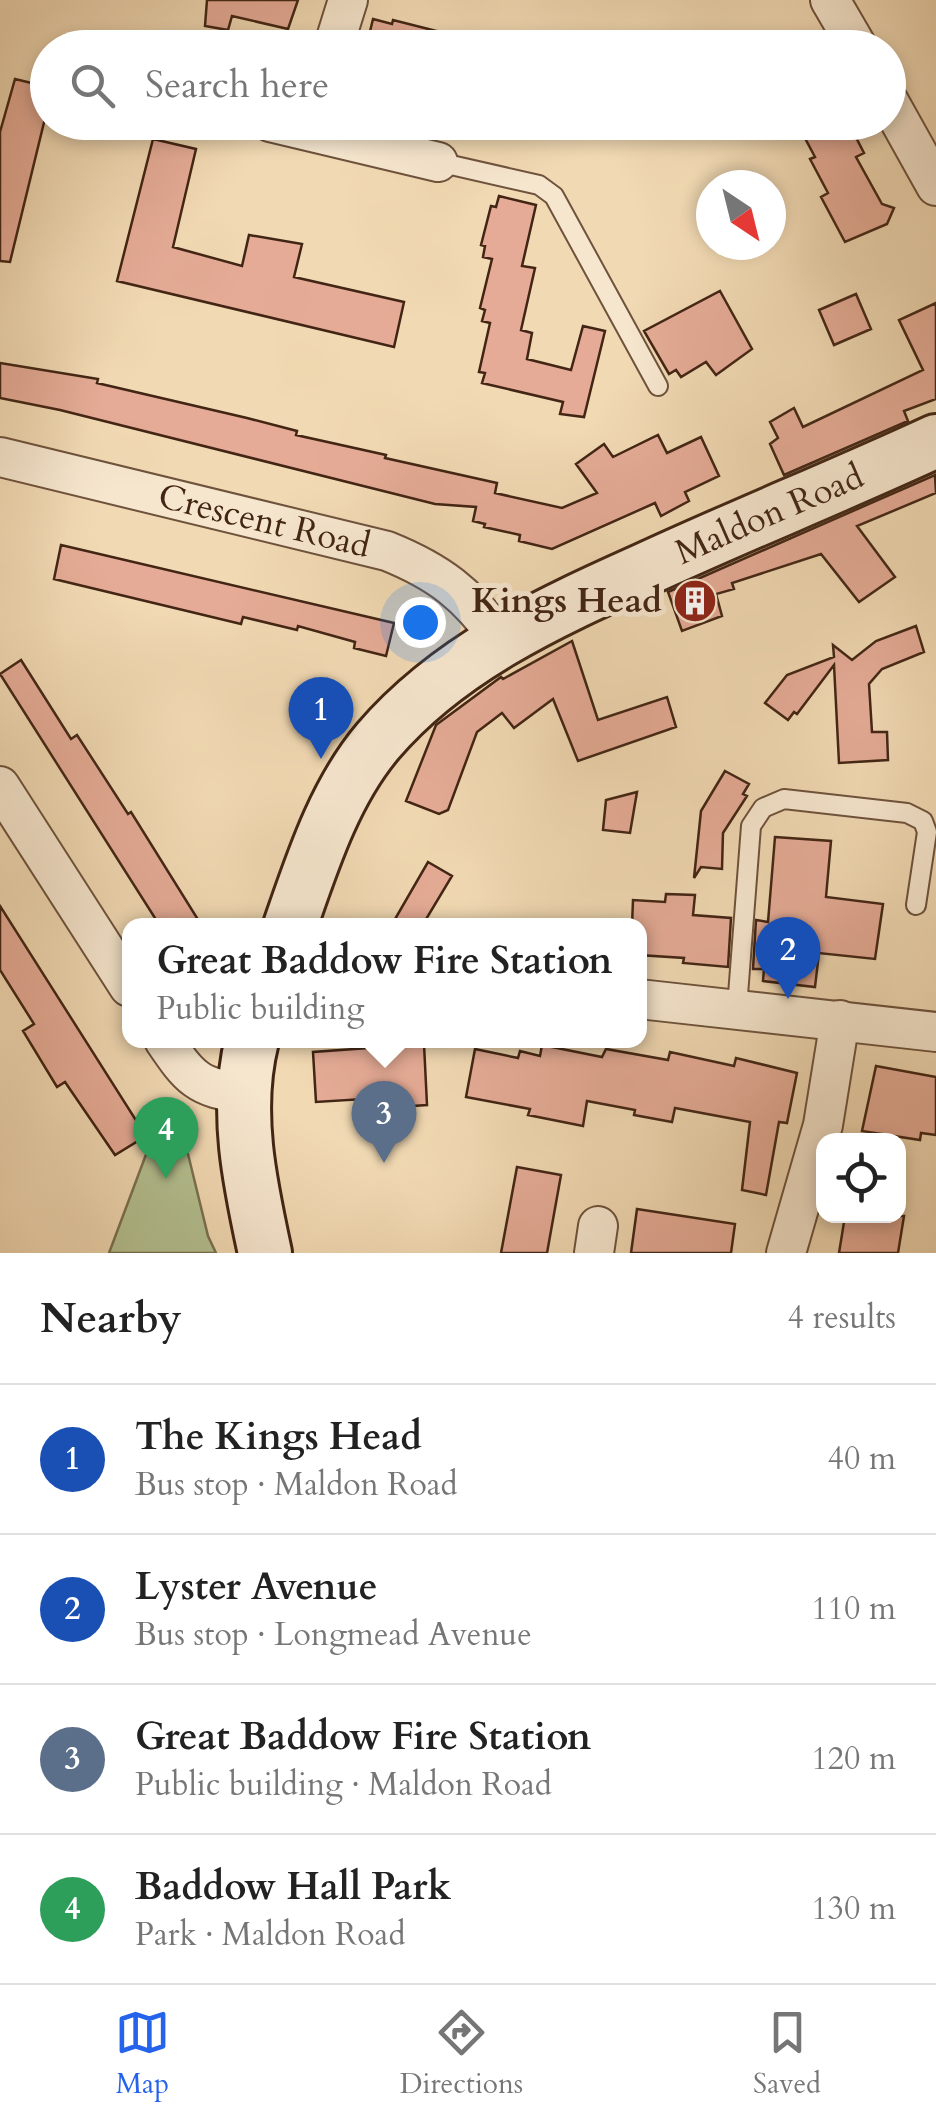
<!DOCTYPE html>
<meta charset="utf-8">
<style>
body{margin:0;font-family:Cardo,serif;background:#f2f2f2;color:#222}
.controls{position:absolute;right:30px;bottom:30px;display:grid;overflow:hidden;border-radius:20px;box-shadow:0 5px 15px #0003}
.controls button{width:90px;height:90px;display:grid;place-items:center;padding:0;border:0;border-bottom:2px solid #e0e0e0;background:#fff;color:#222;font:50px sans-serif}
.compass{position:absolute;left:696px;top:170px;width:90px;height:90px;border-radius:50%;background:#fff;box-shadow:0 5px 15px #0003;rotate:145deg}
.you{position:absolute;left:420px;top:622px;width:35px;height:35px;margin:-25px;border:8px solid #fff;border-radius:50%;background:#1a73e8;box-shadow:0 0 0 15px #1a73e833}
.badge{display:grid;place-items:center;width:65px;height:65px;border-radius:50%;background:#2563eb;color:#fff;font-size:32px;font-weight:700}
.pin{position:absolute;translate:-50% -82px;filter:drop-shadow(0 2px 5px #0008)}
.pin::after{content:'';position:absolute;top:52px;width:35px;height:30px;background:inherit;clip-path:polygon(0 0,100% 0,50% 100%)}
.popup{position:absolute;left:122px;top:918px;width:525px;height:130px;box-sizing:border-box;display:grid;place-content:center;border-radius:20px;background:#fff;filter:drop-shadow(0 2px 8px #0005);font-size:32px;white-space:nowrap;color:#767676}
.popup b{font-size:38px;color:#222}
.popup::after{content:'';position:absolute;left:50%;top:100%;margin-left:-20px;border:20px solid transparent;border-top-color:#fff}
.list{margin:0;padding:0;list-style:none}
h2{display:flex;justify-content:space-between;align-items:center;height:130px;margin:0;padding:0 40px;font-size:42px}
h2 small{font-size:32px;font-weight:400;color:#767676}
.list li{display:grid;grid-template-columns:65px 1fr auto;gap:30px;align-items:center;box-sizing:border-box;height:150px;padding:0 40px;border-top:2px solid #e0e0e0}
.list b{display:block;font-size:38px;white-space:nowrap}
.list p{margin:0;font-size:32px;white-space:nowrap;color:#767676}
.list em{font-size:32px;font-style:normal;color:#767676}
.icon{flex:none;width:55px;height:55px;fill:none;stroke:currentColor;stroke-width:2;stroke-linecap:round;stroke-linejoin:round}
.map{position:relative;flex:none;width:936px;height:1253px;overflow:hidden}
.search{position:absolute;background:#fff;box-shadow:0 5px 15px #0003;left:30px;right:30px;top:30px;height:110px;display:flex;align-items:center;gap:25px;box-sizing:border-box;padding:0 35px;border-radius:55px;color:#767676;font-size:38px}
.sheet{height:730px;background:#fff}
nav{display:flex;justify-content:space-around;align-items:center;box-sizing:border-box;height:140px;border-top:2px solid #e0e0e0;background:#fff;font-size:28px;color:#767676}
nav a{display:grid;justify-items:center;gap:5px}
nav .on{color:#2563eb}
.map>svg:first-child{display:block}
.green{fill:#b4c091;stroke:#7b7252;stroke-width:2.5}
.building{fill:#e5ab96;stroke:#422514;stroke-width:2.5}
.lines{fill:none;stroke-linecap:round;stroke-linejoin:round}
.lane-casing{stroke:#6e523c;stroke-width:22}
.street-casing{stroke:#6e523c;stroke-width:42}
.secondary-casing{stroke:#422514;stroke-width:58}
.lane{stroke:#f6e6ce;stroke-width:18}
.street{stroke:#f6e6ce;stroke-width:38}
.secondary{stroke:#f6e6ce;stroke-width:52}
.labels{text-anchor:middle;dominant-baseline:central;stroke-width:10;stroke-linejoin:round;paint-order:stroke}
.street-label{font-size:35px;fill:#422514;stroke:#f6e6ce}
.poi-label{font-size:35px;font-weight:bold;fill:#422514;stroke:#f6e6ce;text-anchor:end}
</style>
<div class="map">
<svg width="936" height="1253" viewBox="0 0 936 1253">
<rect width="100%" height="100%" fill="#f1d9b3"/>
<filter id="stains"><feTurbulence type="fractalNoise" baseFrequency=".002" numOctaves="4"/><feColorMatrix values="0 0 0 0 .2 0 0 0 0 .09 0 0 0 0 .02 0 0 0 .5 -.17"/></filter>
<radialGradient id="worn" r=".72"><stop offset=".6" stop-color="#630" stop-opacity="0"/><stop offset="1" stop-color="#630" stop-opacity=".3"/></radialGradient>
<path class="green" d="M165,1104L178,1113L208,1236L216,1253H109Z"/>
<path class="building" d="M207,0H298L288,29L232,16L228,30L205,26Z
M373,19L392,24L393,20L468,39L467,48H366Z
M15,79L48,87V106L10,262L0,261V132Z
M841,122H848L864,153L856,157L882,204L894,208L887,224L845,242L821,197L828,193L810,159L815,157L806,140Z
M153,139L196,149L173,247L242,266L249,235L302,244L294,277L404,302L394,347L117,281Z
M499,196L536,205L522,266L535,268L521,330L532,333L527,359L571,370L583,326L605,331L584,417L560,414L563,402L482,383L485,373L479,372L490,323L482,321L485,310L480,308L492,259L483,257L485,246L481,245L491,206L496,207Z
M720,291L752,349L716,375L706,362L681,377L676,370L669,374L644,331Z
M856,294L871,329L834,345L819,310Z
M936,303V399L904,411L908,421L784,475L770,444L778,438L770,422L794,408L803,427L923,370L899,320Z
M0,363L98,379L97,383L247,418L297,431L296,435L386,455L385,458L497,483L495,493L562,508L597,493L576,464L604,444L613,457L658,435L667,453L701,437L719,476L685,492L689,501L661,516L655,503L552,549L519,541L520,535L484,527L485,524L473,521L476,507L435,504L60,410L0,398Z
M935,475L936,493L857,526L895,577L859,602L821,554L732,583L734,589L716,594L722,616L682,631L668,592Z
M61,545L394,623L386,656L354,648L355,642L298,626L297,630L243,617L241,624L54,579Z
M916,626L924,652L882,669L869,684L872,732H887L888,760L839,763L834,665L797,714L794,712L788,720L765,703L787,675L834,657L833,645L852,660L876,641Z
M572,641L598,720L667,697L676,727L578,761L553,699L514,728L502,713L477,732L448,810L439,814L406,801L436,725L501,677L503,679Z
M21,660L71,739L77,735L128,814L131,812L202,926H160L0,674Z
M725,771L749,784L743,794L747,796L723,833L722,869L701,867L694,878L701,811Z
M637,792L630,833L603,830L606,800Z
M775,837L831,841L826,897L883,904L875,959L819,953L815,987L763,981L764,969H753L756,920L768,922Z
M428,862L452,876L422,926H391Z
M666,894L695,895L693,915L731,918L728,967L683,963L684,958L639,955V926H632L633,900L665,902Z
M0,906L146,1136L115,1155L65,1082L57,1087L23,1031L34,1024L0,970Z
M424,1044L427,1105L397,1107L396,1097L316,1102L313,1052Z
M542,1045L602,1057L606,1049L668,1060L670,1052L734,1066L736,1058L797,1073L787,1123L779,1122L766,1195L742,1190L750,1122L675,1108L672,1122L634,1115L635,1110L587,1101L583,1126L528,1115L530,1109L466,1097L475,1049L518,1058L520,1051L540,1056Z
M876,1066L936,1077V1135L921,1133L920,1140L862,1131Z
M517,1167L561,1175L547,1253H501Z
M637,1209L735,1224L731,1253H631Z
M845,1216H904L898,1253H839Z"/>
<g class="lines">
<g class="lane-casing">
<path id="lane" d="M438,162L539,185L554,196L658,386
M737,1008L751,826L763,808L784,799L907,813L923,821L927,832L916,905"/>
</g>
<g class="street-casing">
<g id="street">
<path d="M830,0L858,48"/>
<path d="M333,48L348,0"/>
<path d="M888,100L936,186"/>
<path d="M270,122L438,162"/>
<path id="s1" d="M0,457L387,551C439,572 468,594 500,640"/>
<path d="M0,786L129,987"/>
<path d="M639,999L936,1032"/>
<path d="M164,1040C189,1077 198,1089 244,1093"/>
<path d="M594,1253L598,1226"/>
<path d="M786,1253L823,1125L840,1020"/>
</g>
</g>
<g class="secondary-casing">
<g id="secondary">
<path id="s2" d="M290,926C312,863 334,793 378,741C448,659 548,613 644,570C741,525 839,486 936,441"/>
<path d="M252,1040C234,1111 250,1184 265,1253"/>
</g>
</g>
<use href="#lane" class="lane"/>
<use href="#street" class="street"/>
<use href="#secondary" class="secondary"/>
</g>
<defs>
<g id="building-disc" transform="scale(2.25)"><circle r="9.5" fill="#8f2418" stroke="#f6e6ce"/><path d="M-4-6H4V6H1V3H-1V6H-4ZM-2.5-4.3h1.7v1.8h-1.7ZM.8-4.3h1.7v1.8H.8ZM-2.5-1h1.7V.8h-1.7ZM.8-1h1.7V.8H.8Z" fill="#fff"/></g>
</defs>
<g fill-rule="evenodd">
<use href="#building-disc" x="695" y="601"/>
</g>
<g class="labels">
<g class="street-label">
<text stroke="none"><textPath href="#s2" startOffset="662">Maldon Road</textPath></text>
<text stroke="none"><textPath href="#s1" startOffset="272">Crescent Road</textPath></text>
</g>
<g class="poi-label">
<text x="662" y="601">Kings Head</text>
</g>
</g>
<rect width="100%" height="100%" filter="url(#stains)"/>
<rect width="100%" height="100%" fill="url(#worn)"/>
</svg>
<div class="controls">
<button><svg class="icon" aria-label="locate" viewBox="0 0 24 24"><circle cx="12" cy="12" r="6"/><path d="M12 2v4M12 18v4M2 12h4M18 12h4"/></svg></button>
</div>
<svg class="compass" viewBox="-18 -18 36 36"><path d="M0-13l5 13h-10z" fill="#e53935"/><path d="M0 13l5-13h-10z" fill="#767676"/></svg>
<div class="you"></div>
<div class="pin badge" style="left:321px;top:759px;background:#1a4fb4">1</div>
<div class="pin badge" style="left:788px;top:999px;background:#1a4fb4">2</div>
<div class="pin badge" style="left:384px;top:1163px;background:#5c6f8a">3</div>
<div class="popup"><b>Great Baddow Fire Station</b>Public building</div>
<div class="pin badge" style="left:166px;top:1179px;background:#2e9e5b">4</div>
<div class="search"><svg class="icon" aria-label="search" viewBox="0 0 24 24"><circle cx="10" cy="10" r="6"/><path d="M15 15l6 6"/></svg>Search here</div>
</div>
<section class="sheet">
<h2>Nearby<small>4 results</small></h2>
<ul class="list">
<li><span class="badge" style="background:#1a4fb4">1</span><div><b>The Kings Head</b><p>Bus stop · Maldon Road</p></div><em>40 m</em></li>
<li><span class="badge" style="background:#1a4fb4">2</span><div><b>Lyster Avenue</b><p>Bus stop · Longmead Avenue</p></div><em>110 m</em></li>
<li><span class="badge" style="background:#5c6f8a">3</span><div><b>Great Baddow Fire Station</b><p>Public building · Maldon Road</p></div><em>120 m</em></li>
<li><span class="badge" style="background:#2e9e5b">4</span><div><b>Baddow Hall Park</b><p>Park · Maldon Road</p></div><em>130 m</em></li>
</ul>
</section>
<nav>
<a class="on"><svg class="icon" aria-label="map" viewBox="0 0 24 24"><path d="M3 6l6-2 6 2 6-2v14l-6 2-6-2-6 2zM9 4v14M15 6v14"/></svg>Map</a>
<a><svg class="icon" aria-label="directions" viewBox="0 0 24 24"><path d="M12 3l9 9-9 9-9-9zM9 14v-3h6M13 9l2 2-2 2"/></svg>Directions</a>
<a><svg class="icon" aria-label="saved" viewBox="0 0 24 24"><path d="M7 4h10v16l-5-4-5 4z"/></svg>Saved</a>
</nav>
